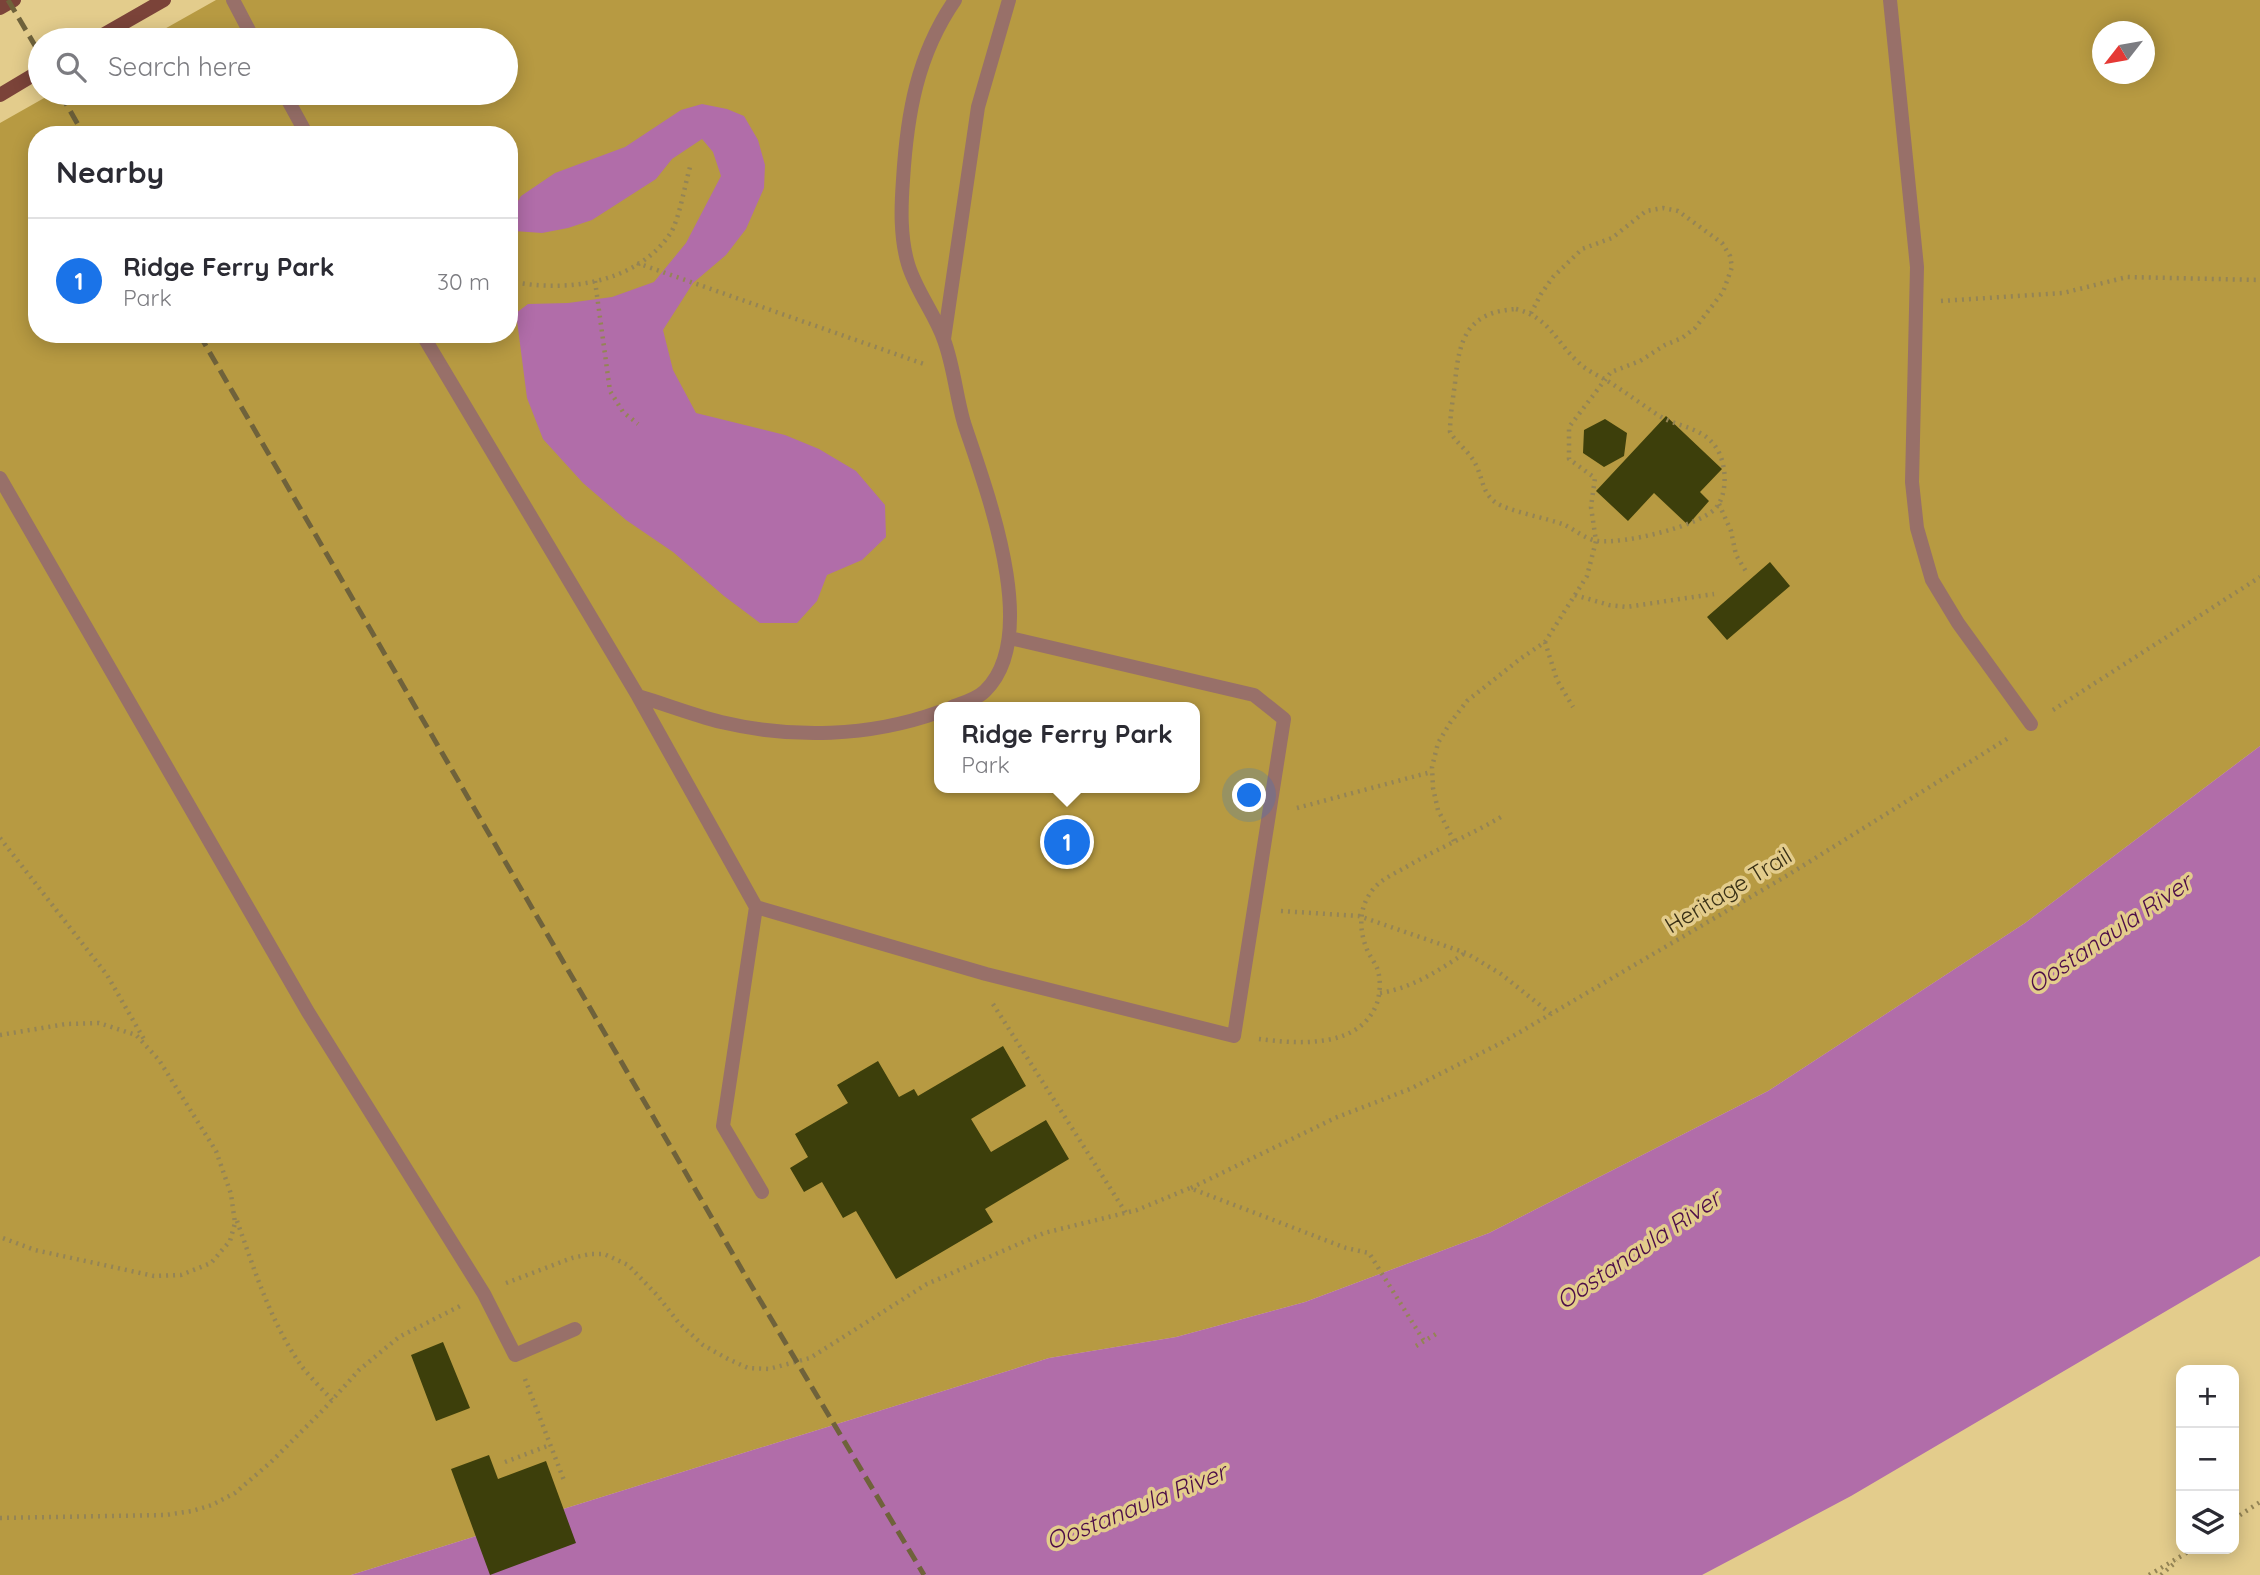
<!DOCTYPE html>
<meta charset="utf-8">
<style>
body{margin:0;font-family:Quicksand,sans-serif;background:#f2f2f3;color:#2b2b33}
.controls{position:absolute;right:21px;bottom:21px;display:grid;overflow:hidden;border-radius:14px;box-shadow:0 4px 18px #0003}
.controls button{width:63px;height:63px;display:grid;place-items:center;padding:0;border:0;border-bottom:2px solid #e1e1e2;background:#fff;color:#2b2b33;font:35px sans-serif}
.compass{position:absolute;left:2092px;top:21px;width:63px;height:63px;border-radius:50%;background:#fff;box-shadow:0 4px 18px #0003;rotate:239deg}
.you{position:absolute;left:1250px;top:796px;width:24px;height:24px;margin:-18px;border:5px solid #fff;border-radius:50%;background:#1a73e8;box-shadow:0 0 0 10px #1a73e833}
.badge{display:grid;place-items:center;width:46px;height:46px;border-radius:50%;background:#1a73e8;color:#fff;font-size:23px;font-weight:700}
.pin{position:absolute;translate:-50% -50%;border:4px solid #fff;box-shadow:0 2px 7px #0006}
.popup{position:absolute;left:934px;top:702px;width:266px;height:91px;box-sizing:border-box;display:grid;place-content:center;border-radius:14px;background:#fff;filter:drop-shadow(0 2px 5px #0005);font-size:23px;white-space:nowrap;color:#7c7c81}
.popup b{font-size:26px;color:#2b2b33}
.popup::after{content:'';position:absolute;left:50%;top:100%;margin-left:-14px;border:14px solid transparent;border-top-color:#fff}
.list{margin:0;padding:0;list-style:none}
h2{display:flex;justify-content:space-between;align-items:center;height:91px;margin:0;padding:0 28px;font-size:30px}
h2 small{font-size:23px;font-weight:400;color:#7c7c81}
.list li{display:grid;grid-template-columns:46px 1fr auto;gap:21px;align-items:center;box-sizing:border-box;height:126px;padding:0 28px;border-top:2px solid #e1e1e2}
.list b{display:block;font-size:26px;white-space:nowrap}
.list p{margin:0;font-size:23px;white-space:nowrap;color:#7c7c81}
.list em{font-size:23px;font-style:normal;color:#7c7c81}
.icon{flex:none;width:38px;height:38px;fill:none;stroke:currentColor;stroke-width:2;stroke-linecap:round;stroke-linejoin:round}
.map{position:relative;flex:none;width:2260px;height:1575px;overflow:hidden}
.search{position:absolute;background:#fff;box-shadow:0 4px 18px #0003;left:28px;top:28px;width:490px;height:77px;display:flex;align-items:center;gap:18px;box-sizing:border-box;padding:0 24px;border-radius:38px;color:#7c7c81;font-size:26px}
.panel{position:absolute;background:#fff;box-shadow:0 4px 18px #0003;left:28px;top:126px;width:490px;height:217px;border-radius:28px}
.map>svg:first-child{display:block}
.green{fill:#b79a42;fill-rule:evenodd}
.water{fill:#b16da9}
.building{fill:#3d3f0b}
.lines{fill:none;stroke-linecap:round;stroke-linejoin:round}
.path{stroke:#948455;stroke-width:4.5;stroke-dasharray:2 5;stroke-linecap:butt}
.lane{stroke:#987069;stroke-width:14}
.secondary{stroke:#7b4339;stroke-width:14}
.rail{stroke:#6f623b;stroke-width:5;stroke-dasharray:14 7;stroke-linecap:butt}
.labels{text-anchor:middle;dominant-baseline:central;stroke-width:7;stroke-linejoin:round;paint-order:stroke}
.street-label{font-size:23px;fill:#3a3116;stroke:#e3cc8c}
.water-label{font-size:24px;font-style:italic;fill:#4c0d48;stroke:#e3cc8c}
</style>
<div class="map">
<svg width="2260" height="1575" viewBox="0 0 2260 1575">
<rect width="100%" height="100%" fill="#e3cc8c"/>
<path class="green" d="M216,0H2260V746L2025,923L1768,1091L1489,1233L1305,1302L1176,1337L1049,1358L351,1575H0V123L53,93H506V40H145ZM2102,32H2144V74H2102ZM37,135H509V334H37ZM939,707H1195V788H939Z"/>
<path class="water" d="M702,104L727,109L744,116L758,140L765,165L764,188L746,229L726,255L693,283L663,330L673,370L696,413L785,435L819,449L856,471L885,505L886,537L862,560L827,575L817,601L797,623H760L724,596L673,552L626,520L583,483L543,439L527,398L516,313L528,304L568,303L612,297L654,282L686,243L721,176L713,152L702,139L672,159L656,179L592,220L568,228L542,233L514,231L509,224V216L521,196L555,173L625,147L681,110Z
M2260,746V1256L1851,1496L1702,1575H351L1049,1358L1176,1337L1305,1302L1489,1233L1768,1091L2025,923Z"/>
<path class="building" d="M1666,416L1722,469L1700,492L1709,501L1688,525L1654,493L1628,521L1596,491Z
M1605,419L1627,433L1624,456L1604,467L1583,453L1584,430Z
M1770,562L1790,586L1727,640L1707,617Z
M1003,1046L1026,1086L971,1119L991,1152L1046,1120L1069,1159L985,1209L993,1222L896,1279L856,1211L843,1218L822,1182L804,1192L790,1168L808,1157L795,1134L848,1103L837,1085L878,1061L899,1097L914,1089L918,1096Z
M443,1342L470,1408L436,1421L411,1355Z
M489,1455L498,1479L546,1461L576,1543L490,1575L451,1469Z"/>
<g class="lines">
<path class="path" d="M637,263L924,364
M509,281C564,293 636,284 670,234C679,221 685,184 690,167
M595,281L610,391L623,412L638,424
M1941,301L2063,293L2127,277L2260,280
M1516,309C1550,318 1555,341 1579,363C1586,370 1597,375 1606,380C1624,391 1641,404 1658,415C1678,428 1703,426 1717,449C1727,465 1728,495 1715,509C1696,527 1624,544 1598,541C1587,540 1575,530 1565,525C1547,518 1507,511 1495,502C1482,492 1483,479 1476,465C1470,452 1457,444 1450,432C1450,415 1453,399 1455,383C1459,339 1467,312 1516,309Z
M1719,504L1731,531L1736,555L1747,573
M1575,595L1609,605L1626,607L1714,594
M1545,642L1557,680L1573,707
M2053,710L2260,577
M1297,808L1431,772
M0,838L107,975L145,1041
M1454,841L1438,810L1433,788L1432,767L1438,743L1450,723L1467,701L1520,659L1545,642L1587,576L1596,541L1591,507L1595,478L1569,459V427L1611,372L1640,361L1665,345L1682,338L1695,328L1723,292L1732,267L1730,256L1722,243L1678,211L1663,208L1646,211L1612,238L1582,249L1553,277L1541,294L1531,313
M1281,911L1359,916L1466,953L1501,974L1551,1014
M1380,993C1412,988 1438,971 1465,953
M993,1004L1126,1213
M0,1035L66,1024L99,1023L136,1035L159,1060L216,1151L231,1194L235,1223L230,1241L211,1263L181,1275L154,1276L35,1250L0,1237
M1259,1039C1298,1044 1360,1049 1377,1003C1380,993 1381,982 1378,971C1376,963 1369,956 1366,947C1359,928 1359,909 1371,892C1379,880 1394,874 1406,867C1437,849 1470,835 1501,817
M1191,1188L1335,1118L1410,1089L1503,1042L1788,875L2010,737
M237,1221C255,1271 271,1324 303,1368C312,1379 323,1390 332,1400
M506,1283L572,1258L590,1254H604L628,1265L657,1295L679,1323L703,1345L728,1359L748,1368L769,1369L810,1358L927,1284L1044,1233L1137,1210L1190,1188L1346,1248L1369,1253L1424,1341
M1416,1346L1436,1334
M525,1379L565,1483
M505,1462L550,1445
M0,1518L166,1515L192,1511L212,1505L235,1493L271,1462L324,1409L359,1370L399,1337L460,1306
M2234,1519L2260,1502
M2149,1575L2188,1552
M2161,1575L2177,1561"/>
<path class="lane" d="M233,0L254,40
M1890,0L1917,267L1912,482L1917,528L1932,580L1958,623L2031,724
M284,93L307,135
M422,334L638,696C665,704 693,715 721,722C793,739 869,737 939,712
M944,339L978,107L1009,0
M0,478L308,1012L484,1294L515,1355L575,1329
M638,696L756,907L723,1126L762,1192
M952,707C963,703 977,699 985,691C1043,635 985,487 964,423C956,396 954,367 944,340C935,314 916,291 908,264C900,237 901,207 903,180C907,114 917,55 955,0
M756,907L986,974L1234,1036L1284,719L1254,695L1010,638"/>
<path class="secondary" d="M0,8L14,0
M94,40L164,0
M0,95L40,71"/>
<path class="rail" d="M8,0L40,54
M60,93L84,135
M199,334L745,1275L924,1575"/>
</g>
<g class="labels">
<g class="street-label">
<text transform="translate(1728 890) rotate(-31)">Heritage Trail</text>
</g>
<g class="water-label">
<text transform="translate(2109 933) rotate(-34)">Oostanaula River</text>
<text transform="translate(1638 1249) rotate(-34)">Oostanaula River</text>
<text transform="translate(1136 1506) rotate(-22)">Oostanaula River</text>
</g>
</g>
</svg>
<div class="controls">
<button>+</button>
<button>−</button>
<button><svg class="icon" aria-label="layers" viewBox="0 0 24 24"><path d="M12 4l9 5-9 5-9-5zM3 14l9 5 9-5"/></svg></button>
</div>
<svg class="compass" viewBox="-18 -18 36 36"><path d="M0-13l5 13h-10z" fill="#e53935"/><path d="M0 13l5-13h-10z" fill="#7c7c81"/></svg>
<div class="you"></div>
<div class="pin badge" style="left:1067px;top:842px">1</div>
<div class="popup"><b>Ridge Ferry Park</b>Park</div>
<div class="search"><svg class="icon" aria-label="search" viewBox="0 0 24 24"><circle cx="10" cy="10" r="6"/><path d="M15 15l6 6"/></svg>Search here</div>
<section class="panel">
<h2>Nearby<small></small></h2>
<ul class="list">
<li><span class="badge">1</span><div><b>Ridge Ferry Park</b><p>Park</p></div><em>30 m</em></li>
</ul>
</section>
</div>
